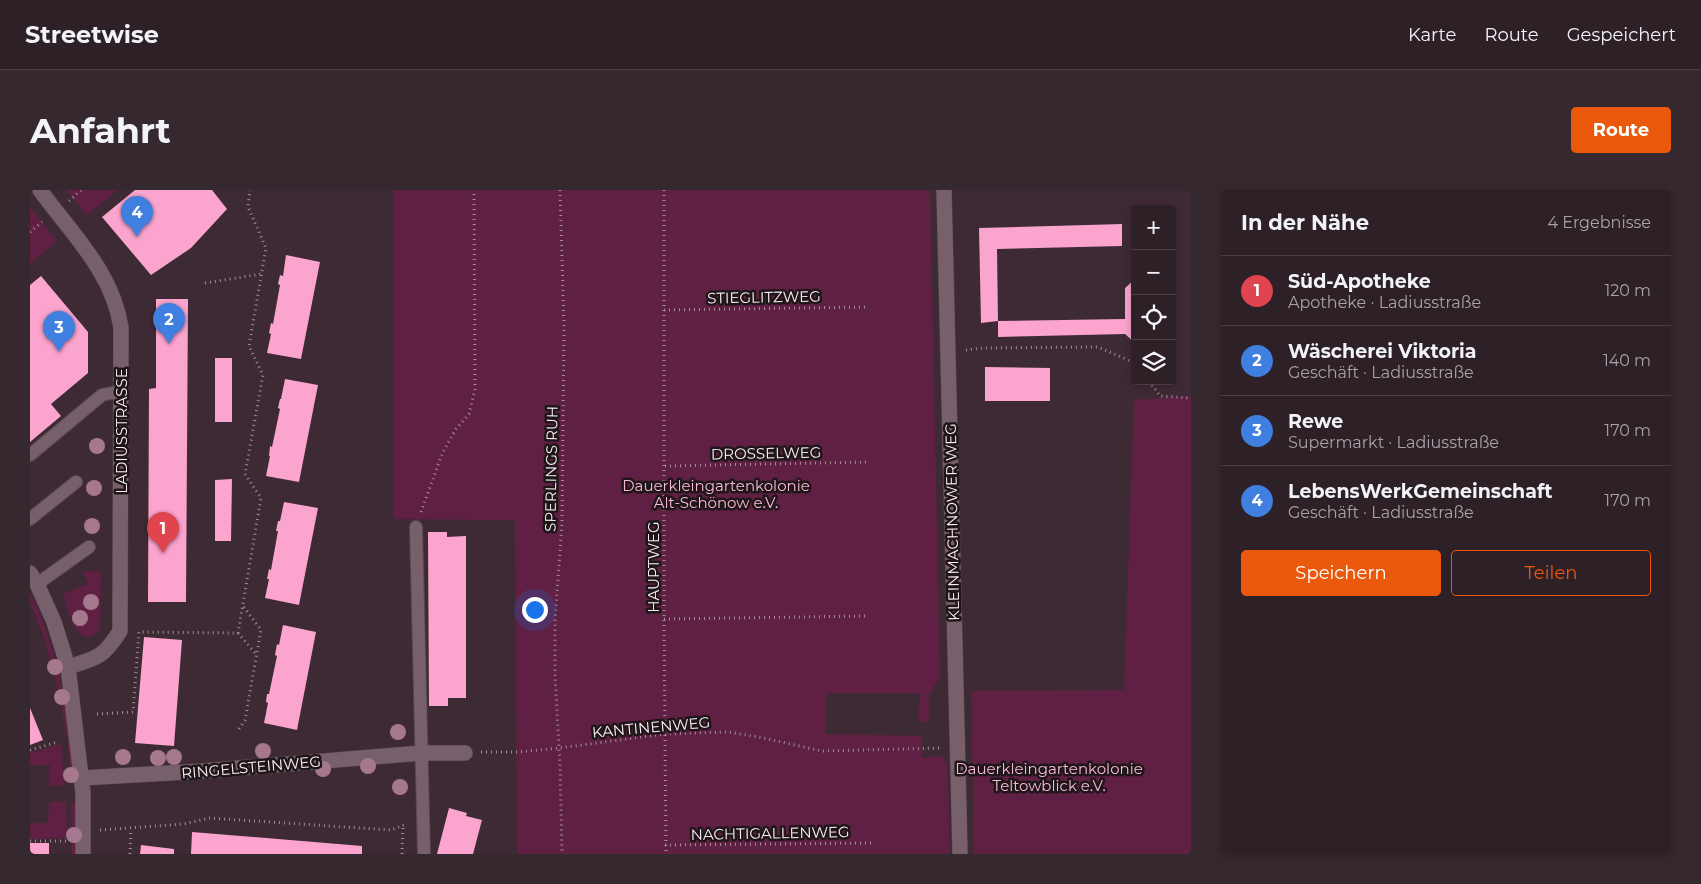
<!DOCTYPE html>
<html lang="de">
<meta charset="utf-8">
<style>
body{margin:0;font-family:Montserrat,sans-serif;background:#36282f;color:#f1f3f6}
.controls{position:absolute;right:15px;top:15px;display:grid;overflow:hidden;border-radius:5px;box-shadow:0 2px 8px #0003}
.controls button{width:45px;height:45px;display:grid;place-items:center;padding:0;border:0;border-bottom:1px solid #493e44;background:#2e2027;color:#f1f3f6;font:25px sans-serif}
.you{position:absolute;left:504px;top:419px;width:18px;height:18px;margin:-12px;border:4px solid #fff;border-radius:50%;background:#1a73e8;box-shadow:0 0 0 8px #1a73e833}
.badge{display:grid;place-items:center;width:32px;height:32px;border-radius:50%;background:#ea580c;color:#fff;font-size:16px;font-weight:700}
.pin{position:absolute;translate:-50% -41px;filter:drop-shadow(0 1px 2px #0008)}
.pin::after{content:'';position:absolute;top:26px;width:18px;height:15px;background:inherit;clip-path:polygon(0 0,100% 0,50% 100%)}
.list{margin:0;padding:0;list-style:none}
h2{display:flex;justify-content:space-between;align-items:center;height:65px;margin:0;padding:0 20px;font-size:21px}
h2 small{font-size:16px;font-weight:400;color:#a7a3a7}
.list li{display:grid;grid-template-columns:32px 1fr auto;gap:15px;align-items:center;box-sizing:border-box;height:70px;padding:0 20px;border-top:1px solid #493e44}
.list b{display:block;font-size:19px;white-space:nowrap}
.list p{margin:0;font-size:16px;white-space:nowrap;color:#a7a3a7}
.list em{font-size:16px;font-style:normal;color:#a7a3a7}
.actions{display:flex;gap:10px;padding:15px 20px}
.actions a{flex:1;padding:11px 0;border:1px solid #ea580c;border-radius:5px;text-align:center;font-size:18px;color:#ea580c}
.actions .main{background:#ea580c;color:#fff}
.icon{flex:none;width:28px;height:28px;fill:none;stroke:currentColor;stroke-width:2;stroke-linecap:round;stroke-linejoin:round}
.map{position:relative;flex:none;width:1161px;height:664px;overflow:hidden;border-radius:5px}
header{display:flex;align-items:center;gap:30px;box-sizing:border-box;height:70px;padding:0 25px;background:#2e2027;border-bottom:1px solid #493e44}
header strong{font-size:24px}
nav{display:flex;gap:28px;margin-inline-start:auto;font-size:18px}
.intro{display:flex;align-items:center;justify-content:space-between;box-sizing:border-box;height:120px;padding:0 30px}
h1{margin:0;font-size:35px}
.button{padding:12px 22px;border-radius:5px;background:#ea580c;color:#fff;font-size:18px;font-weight:700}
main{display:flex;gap:30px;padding:0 30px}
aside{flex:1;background:#2e2027;border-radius:5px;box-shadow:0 2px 8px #0003}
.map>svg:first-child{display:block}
.green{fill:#602044}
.building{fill:#faa4ce}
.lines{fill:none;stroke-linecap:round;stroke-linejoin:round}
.lane-casing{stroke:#59474f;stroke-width:14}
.street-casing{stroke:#59474f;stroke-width:16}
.path{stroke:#a08f97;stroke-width:3;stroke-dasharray:1 4;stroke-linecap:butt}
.lane{stroke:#77606b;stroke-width:12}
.street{stroke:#77606b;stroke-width:15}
.tree{fill:#a6788e}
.labels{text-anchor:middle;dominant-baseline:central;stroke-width:5;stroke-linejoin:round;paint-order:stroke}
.street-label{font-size:15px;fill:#fceef4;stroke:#1f161a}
.park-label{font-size:15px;fill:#fbb8d8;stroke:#1f161a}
</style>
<header>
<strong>Streetwise</strong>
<nav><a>Karte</a><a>Route</a><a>Gespeichert</a></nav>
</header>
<div class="intro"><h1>Anfahrt</h1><a class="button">Route</a></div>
<main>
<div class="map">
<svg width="1161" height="664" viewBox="0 0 1161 664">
<rect width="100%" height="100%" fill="#3e2a34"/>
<path class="green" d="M36,0H87L57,25Z
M363,0H900L910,487L899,505V532L892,533L888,526L890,503H796V544L892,546V568L909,566L914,568L917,575L920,664H487L485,330L364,329Z
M0,17L27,51L0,74Z
M1161,206V664H944L941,501L1094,500L1104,210Z
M53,381L71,382L70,437C68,442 65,446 58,447C44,448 37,416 33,404L58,394Z
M0,403C30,461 39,529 44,594L41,595L36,540L26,491L13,444L0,412Z
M31,554L35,595L19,596L20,575H0V563Z
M36,611L37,648L0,649V633H18L19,612Z
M41,612L46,614V664H42Z"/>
<path class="building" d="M105,0H182L197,19L161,58L121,85L72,27Z
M1092,34V56L967,59L968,131L951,133L949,38Z
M256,65L290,72L271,169L237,163L241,144L239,143L241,133L243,134L250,95L248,94L250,85L253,86Z
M11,86L58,142V183L21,214L31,226L0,252V95Z
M1105,89V153L1095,144L968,147V131L1095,129V98Z
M126,109H158L156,412H118L119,199L126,198Z
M185,168H202V232H185Z
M955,177L1020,178V211H955Z
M255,189L288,195L269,292L236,286L240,266H239L240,256L242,257L250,219L248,218L250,209H251Z
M202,289L201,351H185V290Z
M254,312L288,318L269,415L235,408L239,389H237L239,379L241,380L248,341H246L248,331H250Z
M398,342H417V347L436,346V508H418V516H399Z
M253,435L286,442L267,540L234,533L238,513L236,512L237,504H239L247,466L245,465L247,454L249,455Z
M114,447L152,450L144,556L105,553Z
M0,518L13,550L0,555Z
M419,618L437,623L436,626L452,630L443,664H407Z
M162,642L332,656V664H161Z
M0,653H19V664H0Z
M111,655L144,659V664H110Z"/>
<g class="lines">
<g class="lane-casing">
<path id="lane" d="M0,265L72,205L91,201
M0,329L46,292
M386,337L394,664
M7,394L59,357"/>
</g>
<g class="street-casing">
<path id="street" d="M10,0C41,43 83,82 91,138L90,441C73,468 67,468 38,477
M914,0L930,664
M0,383L7,394L24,432L38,477L53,603V664
M52,588L173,581L391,563H435"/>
</g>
<path class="path" d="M530,0L534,136L532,333L525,430V486L530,574L532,664
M634,0V429L636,664
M39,11L51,0
M0,42L12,32
M175,93L231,84
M634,120L835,117
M936,160L953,158L1068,157L1105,173
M1119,191L1130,206L1161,208
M635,276L838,272
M391,322L412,264L426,239L439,224L445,199L444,0
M634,429L836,426
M208,443L226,464
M67,524L103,522L109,442L208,443L231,308L215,284L233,185L219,156L236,58L218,17L220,0
M209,539L215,530L231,440L213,416
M0,560L28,552
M451,562H488L529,558L635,544L698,542L729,547L792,561L910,558
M70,640L154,634L179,628L361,640L376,634
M0,651H36
M635,655L845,653
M100,664L101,639
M372,664L373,634"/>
<use href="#lane" class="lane"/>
<use href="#street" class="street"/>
</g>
<g class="tree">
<circle cx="67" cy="256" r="8"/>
<circle cx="64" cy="298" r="8"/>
<circle cx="62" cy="336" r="8"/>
<circle cx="61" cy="412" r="8"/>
<circle cx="50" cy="428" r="8"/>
<circle cx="25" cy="477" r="8"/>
<circle cx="32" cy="507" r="8"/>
<circle cx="368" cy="542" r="8"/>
<circle cx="233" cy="561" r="8"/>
<circle cx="93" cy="567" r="8"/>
<circle cx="144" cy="567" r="8"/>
<circle cx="128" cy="568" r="8"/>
<circle cx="338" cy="576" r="8"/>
<circle cx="293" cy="579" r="8"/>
<circle cx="41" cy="585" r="8"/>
<circle cx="370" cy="597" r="8"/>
<circle cx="44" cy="645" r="8"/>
</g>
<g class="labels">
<g class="street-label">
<text transform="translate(734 107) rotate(-1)">STIEGLITZWEG</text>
<text transform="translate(91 241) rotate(-90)">LADIUSSTRASSE</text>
<text transform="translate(736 263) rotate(-1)">DROSSELWEG</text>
<text transform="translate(521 279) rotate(-89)">SPERLINGS RUH</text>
<text transform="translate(922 332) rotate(-91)">KLEINMACHNOWER WEG</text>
<text transform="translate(623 377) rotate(-90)">HAUPTWEG</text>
<text transform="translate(621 537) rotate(-5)">KANTINENWEG</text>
<text transform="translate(221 577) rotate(-5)">RINGELSTEINWEG</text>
<text transform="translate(740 643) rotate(-1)">NACHTIGALLENWEG</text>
</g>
<g class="park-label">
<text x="686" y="295">Dauerkleingartenkolonie<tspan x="686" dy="17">Alt-Schönow e.V.</tspan></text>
<text x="1019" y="578">Dauerkleingartenkolonie<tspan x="1019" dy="17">Teltowblick e.V.</tspan></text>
</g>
</g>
</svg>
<div class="controls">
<button>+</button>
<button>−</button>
<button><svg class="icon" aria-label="locate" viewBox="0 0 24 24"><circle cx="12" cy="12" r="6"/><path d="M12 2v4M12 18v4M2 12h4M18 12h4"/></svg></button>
<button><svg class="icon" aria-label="layers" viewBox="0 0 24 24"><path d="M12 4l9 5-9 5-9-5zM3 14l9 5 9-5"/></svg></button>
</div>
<div class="you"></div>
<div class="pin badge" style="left:133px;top:363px;background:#e0444e">1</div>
<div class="pin badge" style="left:139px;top:154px;background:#3f7fe0">2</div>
<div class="pin badge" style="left:29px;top:162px;background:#3f7fe0">3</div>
<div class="pin badge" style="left:107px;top:47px;background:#3f7fe0">4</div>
</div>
<aside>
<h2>In der Nähe<small>4 Ergebnisse</small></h2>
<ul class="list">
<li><span class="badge" style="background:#e0444e">1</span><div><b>Süd-Apotheke</b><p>Apotheke · Ladiusstraße</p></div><em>120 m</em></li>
<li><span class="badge" style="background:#3f7fe0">2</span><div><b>Wäscherei Viktoria</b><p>Geschäft · Ladiusstraße</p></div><em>140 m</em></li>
<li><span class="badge" style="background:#3f7fe0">3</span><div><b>Rewe</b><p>Supermarkt · Ladiusstraße</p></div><em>170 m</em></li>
<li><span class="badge" style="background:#3f7fe0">4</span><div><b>LebensWerkGemeinschaft</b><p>Geschäft · Ladiusstraße</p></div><em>170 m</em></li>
</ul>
<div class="actions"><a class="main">Speichern</a><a>Teilen</a></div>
</aside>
</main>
